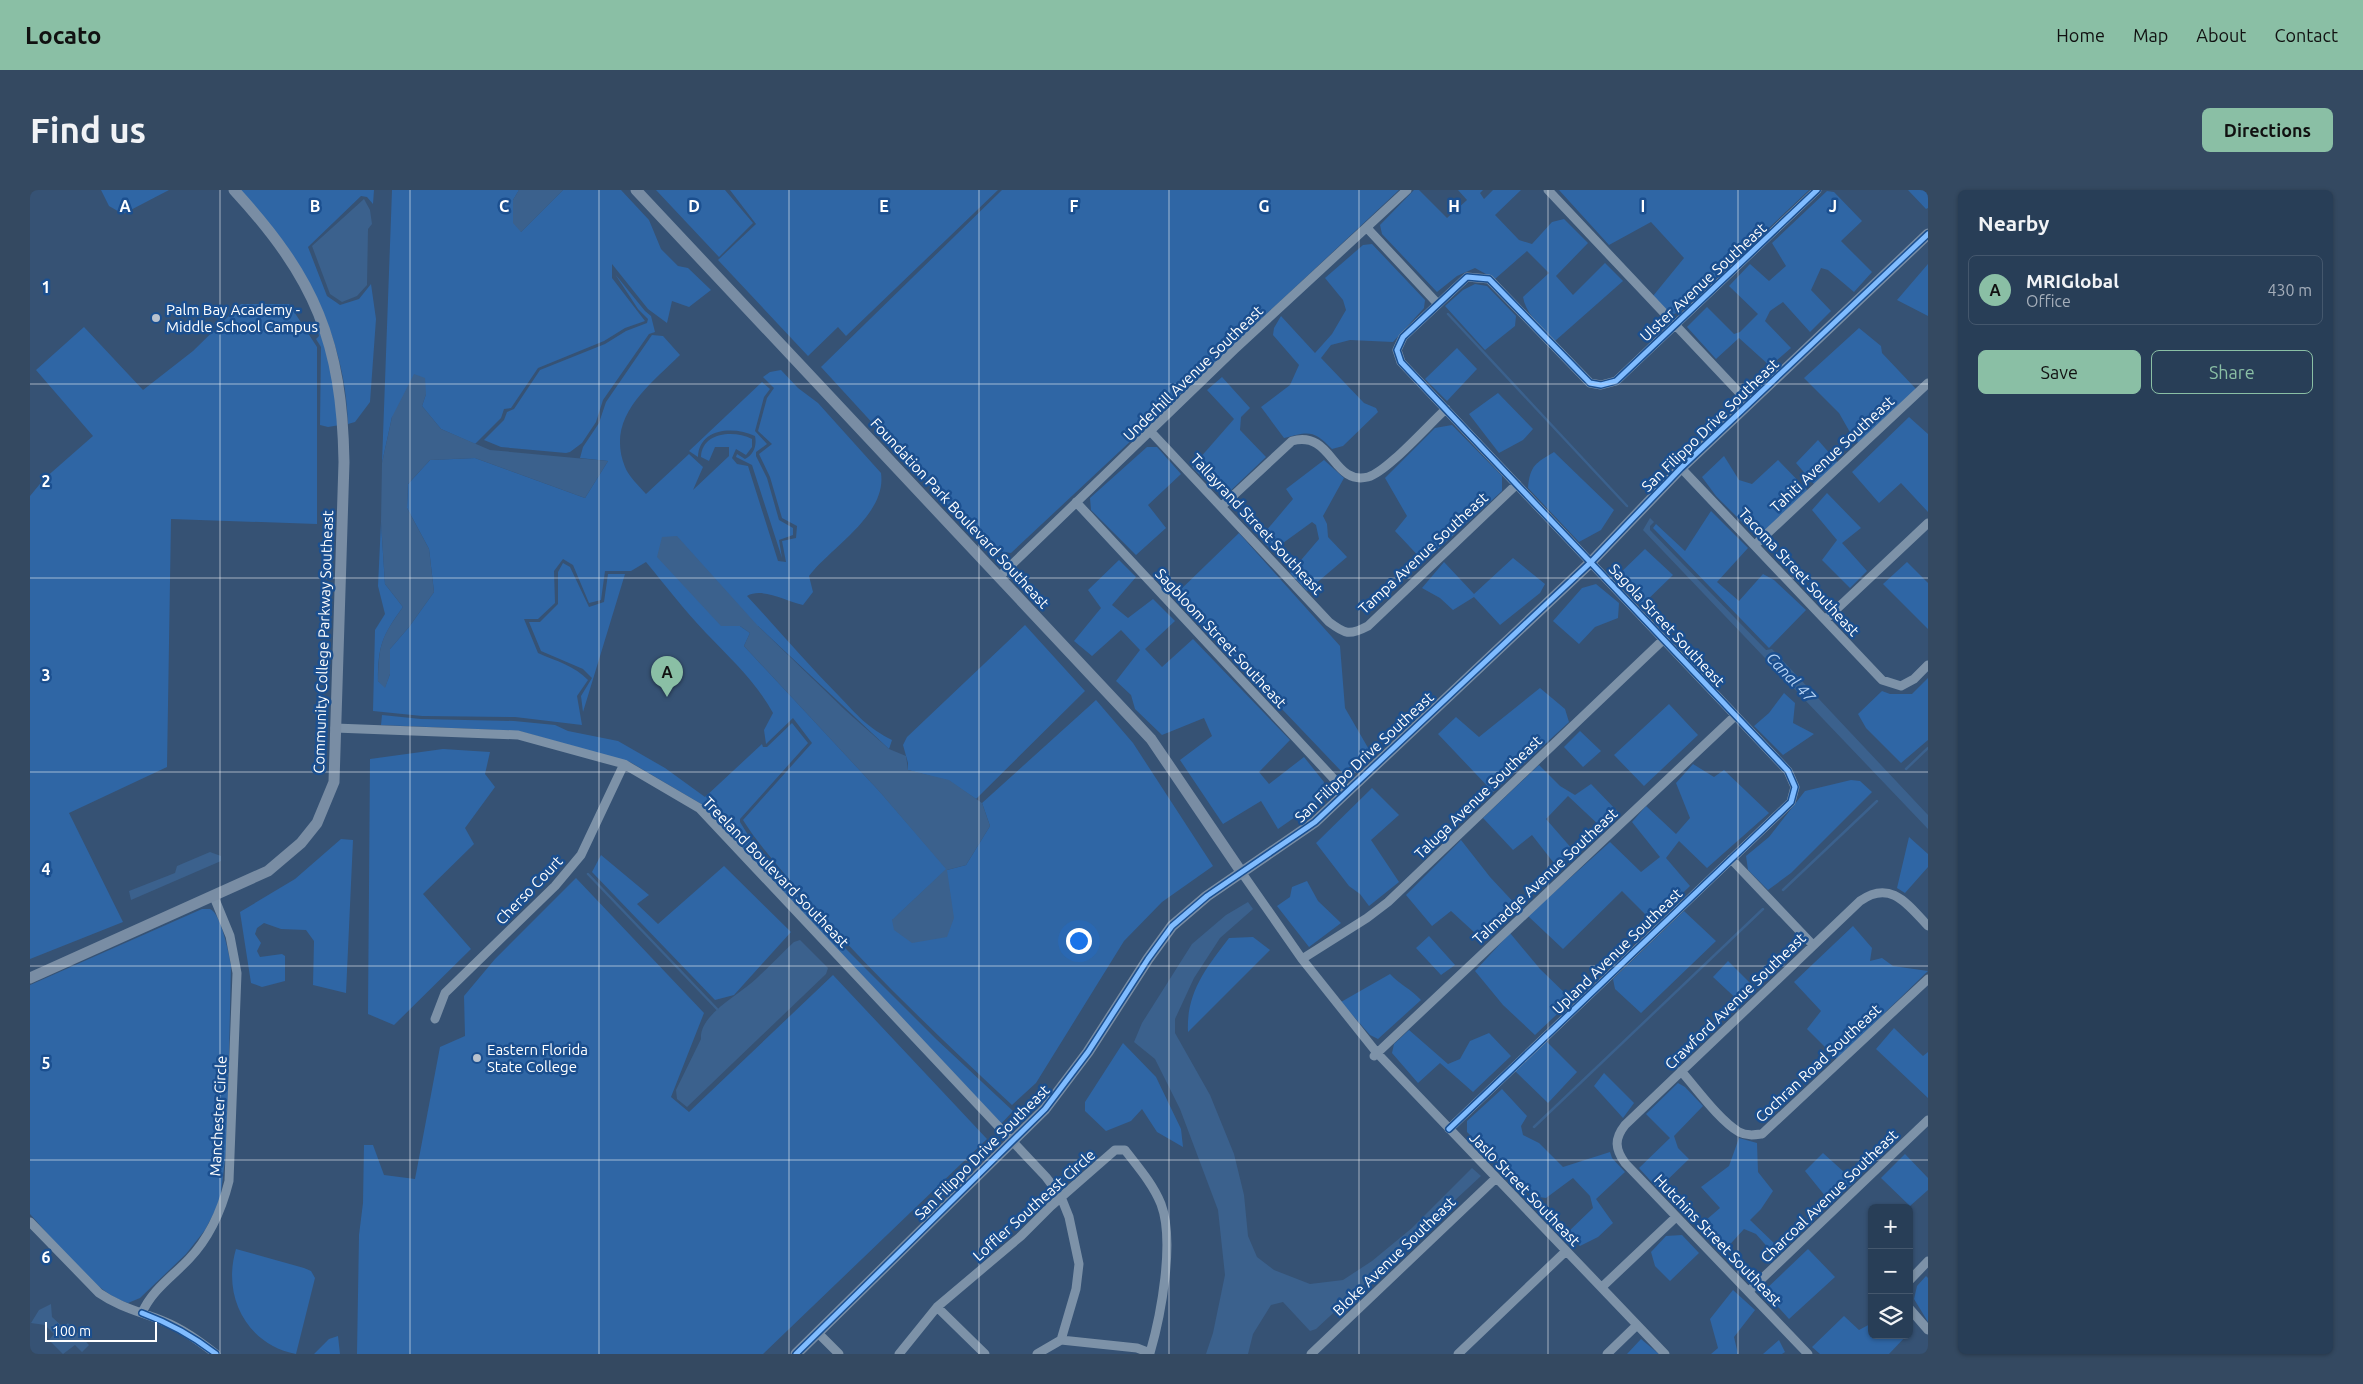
<!DOCTYPE html>
<meta charset="utf-8">
<style>
body{margin:0;font-family:Ubuntu,sans-serif;background:#344961;color:#f1f3f6}
.controls{position:absolute;right:15px;bottom:15px;display:grid;overflow:hidden;border-radius:8px;box-shadow:0 1px 4px #0004}
.controls button{width:45px;height:45px;display:grid;place-items:center;padding:0;border:0;border-bottom:1px solid #44576d;background:#283e57;color:#f1f3f6;font:25px sans-serif}
.scale{position:absolute;left:15px;bottom:12px;width:112px;box-sizing:border-box;padding-left:5px;border:2px solid #fff;border-top:0;font-size:14px;line-height:18px;white-space:nowrap;color:#fff;-webkit-text-stroke:4px #1b4f8f;paint-order:stroke}
.you{position:absolute;left:1048px;top:750px;width:18px;height:18px;margin:-12px;border:4px solid #fff;border-radius:50%;background:#1a73e8;box-shadow:0 0 0 8px #1a73e833}
.badge{display:grid;place-items:center;width:32px;height:32px;border-radius:50%;background:#8abfa5;color:#111;font-size:16px;font-weight:700}
.pin{position:absolute;translate:-50% -41px;filter:drop-shadow(0 1px 2px #0008)}
.pin::after{content:'';position:absolute;top:26px;width:18px;height:15px;background:inherit;clip-path:polygon(0 0,100% 0,50% 100%)}
.list{margin:0;padding:0;list-style:none}
h2{display:flex;justify-content:space-between;align-items:center;height:65px;margin:0;padding:0 20px;font-size:21px}
h2 small{font-size:16px;font-weight:400;color:#a5aeba}
.list li{display:grid;grid-template-columns:32px 1fr auto;gap:15px;align-items:center;box-sizing:border-box;height:70px;margin:0 10px 10px;padding:0 10px;border:1px solid #44576d;border-radius:8px}
.list b{display:block;font-size:19px;white-space:nowrap}
.list p{margin:0;font-size:16px;white-space:nowrap;color:#a5aeba}
.list em{font-size:16px;font-style:normal;color:#a5aeba}
.actions{display:flex;gap:10px;padding:15px 20px}
.actions a{flex:1;padding:11px 0;border:1px solid #8abfa5;border-radius:8px;text-align:center;font-size:18px;color:#8abfa5}
.actions .main{background:#8abfa5;color:#111}
.icon{flex:none;width:28px;height:28px;fill:none;stroke:currentColor;stroke-width:2;stroke-linecap:round;stroke-linejoin:round}
.map{position:relative;flex:none;width:1898px;height:1164px;overflow:hidden;border-radius:8px}
header{display:flex;align-items:center;gap:30px;box-sizing:border-box;height:70px;padding:0 25px;background:#8abfa5;color:#111}
header strong{font-size:24px}
nav{display:flex;gap:28px;margin-inline-start:auto;font-size:18px}
.intro{display:flex;align-items:center;justify-content:space-between;box-sizing:border-box;height:120px;padding:0 30px}
h1{margin:0;font-size:35px}
.button{padding:12px 22px;border-radius:8px;background:#8abfa5;color:#111;font-size:18px;font-weight:700}
main{display:flex;gap:30px;padding:0 30px}
aside{flex:1;background:#283e57;border-radius:8px;box-shadow:0 1px 4px #0004}
.map>svg:first-child{display:block}
.green{fill:#2f66a5}
.water{fill:#3b618d}
.lines{fill:none;stroke-linecap:round;stroke-linejoin:round}
.stream{stroke:#3b618d;stroke-width:2.5}
.street{stroke:#7d92a8;stroke-width:9}
.secondary{stroke:#798da4;stroke-width:11}
.cycleway-casing{stroke:#1b4f8f;stroke-width:8}
.cycleway{stroke:#80bcff;stroke-width:5}
.grid{fill:none;stroke:#fff;stroke-width:1;stroke-opacity:0.55}
.poi-dot{fill:#b9c2ce;stroke:#1b4f8f;stroke-width:2}
.labels{text-anchor:middle;dominant-baseline:central;stroke-width:5;stroke-linejoin:round;paint-order:stroke}
.street-label{font-size:15px;fill:#fff;stroke:#1b4f8f}
.poi-label{font-size:15px;fill:#fff;stroke:#1b4f8f;text-anchor:start}
.water-label{font-size:16px;font-style:italic;fill:#b5d3f5;stroke:#1b4f8f}
.grid-label{font-size:16px;text-anchor:middle;font-weight:bold;fill:#fff;stroke:#1b4f8f;stroke-width:5;stroke-linejoin:round;paint-order:stroke}
</style>
<header>
<strong>Locato</strong>
<nav><a>Home</a><a>Map</a><a>About</a><a>Contact</a></nav>
</header>
<div class="intro"><h1>Find us</h1><a class="button">Directions</a></div>
<main>
<div class="map">
<svg width="1898" height="1164" viewBox="0 0 1898 1164">
<rect width="100%" height="100%" fill="#365274"/>
<path class="green" d="M71,0H139L93,24L79,16Z
M210,0H344L343,14L337,7L331,6L278,57L297,106L310,115L329,109L341,94L346,129L340,212L325,232L318,234C315,141 271,66 210,0Z
M362,0H489L483,10L491,42L533,0H591L619,30L631,59L648,76L658,78L681,100L659,117L642,111L637,133L618,119L582,74V88L615,131L595,138L574,151L508,178L481,218L474,219L471,228L445,254L411,239L392,216L396,204L362,227L352,273Z
M626,0H695L723,33L689,67Z
M700,0H968L816,146L808,137L778,166L688,70L726,34Z
M972,0H1369L981,363L959,360L791,177Z
M1384,0H1389L1417,28L1437,10L1428,0H1453L1450,3L1454,9L1463,0H1491L1465,25L1489,50L1502,54L1522,32L1534,29L1558,53L1526,86L1543,105L1575,73L1593,91L1525,151C1512,138 1496,125 1493,107L1519,83L1497,61L1465,89L1445,78L1427,86L1407,102L1352,44L1350,35Z
M1529,0H1779L1650,122L1641,125L1623,106L1654,68L1621,32L1579,55Z
M1878,0H1898V18L1896,19Z
M1797,1L1804,2L1832,31L1811,51L1842,82L1824,102L1798,80L1791,78L1781,100L1801,121L1780,142L1753,112L1740,121L1735,131L1761,158L1740,176L1709,148L1686,169L1657,137L1677,117L1704,144L1710,142L1728,124L1699,96L1720,74L1739,91L1756,76L1742,53Z
M1342,54L1395,110L1394,118L1363,152L1320,150L1301,155L1291,168L1334,213L1346,218L1348,222L1313,256L1302,259C1284,240 1279,241 1254,248L1231,217L1260,195L1269,175L1243,145L1244,138L1251,126L1285,163L1302,144L1316,120L1313,110L1295,88L1333,55Z
M1898,74V126L1867,110Z
M585,84L615,121L621,126L625,142L619,144L573,210L566,232L552,253L540,262L536,263L471,257L454,250L474,230L477,222L484,219L510,180L575,154L596,141L617,133L618,129L608,119Z
M1445,94L1457,96L1486,126L1485,136L1455,160L1415,116L1433,100Z
M211,114H259L287,157V334L141,329L137,577L39,623L93,732L0,769V306L14,289L63,246L6,180L54,137L113,200L163,161Z
M283,122L302,177L310,235L298,237L290,235L291,157L286,149L289,146Z
M1829,138L1851,156L1852,163L1886,199L1829,254L1821,244L1809,223L1774,188Z
M622,145L633,146L650,165C619,196 575,227 595,277C599,287 609,296 616,304L659,264L673,277L663,300L699,266V257H685L679,271L671,267C672,242 704,240 722,249V257L716,265L706,259L702,268L707,274L718,276L748,371L756,372L752,351L766,348L767,336L752,328L740,287L729,264L742,254L728,241L737,208L744,198L733,187L740,182L751,180L768,198L788,213L851,283C857,325 801,357 779,386L783,402L773,415C756,411 732,397 717,406C748,439 777,474 809,506C827,525 838,538 862,550L859,559L728,436H710L720,443L714,456L851,603L917,679L862,730L917,680L936,675L960,636L952,613L1066,510L1103,553L1183,676L1132,712L1094,751L1006,893L982,915C912,850 843,784 780,713C757,686 732,660 713,630L782,553L763,528L736,554L734,540L743,523C726,492 701,469 676,443C655,421 636,396 616,372L601,381H575L571,410L559,413L543,375L533,369L524,381L525,413L508,429H494L508,463C526,471 545,476 558,490L547,506L552,535L485,527L392,526L343,521L345,440L355,424L348,396L351,332L355,394L373,417C352,446 348,456 348,491L355,497L360,484V459L379,437L404,402L399,359L377,318L378,294L400,270L445,268L555,308L578,271L550,268L553,257L569,233L576,212Z
M1427,158L1447,179L1417,211L1395,189Z
M1192,187L1220,218L1211,227L1210,240L1236,267L1197,304L1186,301L1162,277L1204,229L1177,200Z
M732,192L740,199L734,207L725,241L737,254L726,262V266L737,288L749,330L763,338V345L749,350L752,368L722,275L706,267L707,264L715,269C724,265 727,255 725,246C704,236 669,238 668,267L659,261Z
M1468,203L1503,239L1493,250L1469,263L1439,224Z
M1879,227L1898,244V322L1871,293L1849,313L1822,282Z
M1422,235L1472,286V301L1394,372L1365,341L1377,326L1355,288L1405,238Z
M1788,250L1808,273L1784,294L1766,273Z
M1117,257H1127L1151,284L1118,315L1136,338L1106,365L1061,320L1060,308Z
M1524,262L1584,320L1571,340L1549,352L1498,298C1500,275 1506,273 1524,262Z
M1694,266L1709,290L1722,294L1748,270L1778,301L1732,345L1726,346L1686,306L1672,287Z
M1294,270L1314,288L1293,326L1297,334L1298,347L1317,367L1277,401L1260,383L1289,349L1286,335L1282,332L1242,361L1230,348L1263,309L1256,299Z
M1797,303L1831,338L1812,353L1837,381L1820,398L1792,370L1807,350L1782,320Z
M1681,321L1718,358L1687,392L1709,411L1733,384L1744,390L1776,420L1739,458L1623,338L1626,334L1655,361Z
M1209,343L1310,456L1315,518L1341,563L1312,582L1144,406Z
M1615,359L1643,385L1611,416L1586,387Z
M1483,368L1515,394L1510,403L1470,435L1444,407L1423,420L1410,408L1392,398L1414,372L1444,404Z
M1089,370L1106,387L1082,415L1098,428L1123,409L1145,431L1115,459L1132,477L1163,449L1260,550L1229,582L1239,594L1274,567L1294,592L1288,611L1248,639L1231,611L1193,634L1150,570L1182,546L1174,528L1132,545L1105,519L1101,505L1086,491L1110,460L1091,440L1062,466L1044,451L1071,418L1058,400Z
M1877,372L1898,393V439L1853,394Z
M533,373L540,377L559,417L574,412L578,384H595L553,522L551,506L562,488L553,479L511,461L499,432H510L528,414V382Z
M1566,394L1589,413L1588,428L1565,437L1549,454L1523,431L1552,398Z
M995,435L1055,501L946,609L919,591L878,580V573L873,555L877,547Z
M1898,488V550L1871,573L1836,538L1828,524L1852,501L1860,504H1882Z
M1510,498L1535,519L1539,532L1463,602L1408,544L1426,527L1449,547Z
M1754,503L1765,513L1763,533L1784,544L1753,565L1724,536L1739,523Z
M1639,514L1668,545L1614,596L1584,565Z
M352,525L391,529L484,531L525,535L538,541L588,551L635,578L675,607L732,554L733,557H737L762,533L778,553L710,629V632L723,653L816,759L906,849L983,921L971,934L671,614L600,572L489,541L351,535Z
M1550,541L1571,561L1553,577L1534,557Z
M413,559L460,562L455,584L465,597L435,638L444,654L393,704L441,759L364,835L338,824L340,569Z
M1663,574L1684,587L1694,580L1739,623L1677,678L1649,651L1636,668L1660,696L1623,732L1592,701L1533,759L1498,726L1580,652L1611,682L1630,667L1602,632L1616,616L1646,644L1660,628L1646,593Z
M1509,575L1530,596L1545,605L1561,594L1588,622L1571,637L1538,606L1516,629L1543,660L1527,677L1502,645L1483,660L1453,628Z
M1821,590L1830,591L1842,602L1761,683L1738,700L1718,680L1716,666L1739,647L1775,601Z
M1342,598L1369,625L1341,650L1369,692L1339,716L1330,704L1319,696L1286,653Z
M1879,647L1898,664V677L1875,703L1867,698Z
M311,649L323,650L316,803L283,795L284,751L276,740L251,739L234,733L227,738L225,744L231,753L227,761L230,767L252,764L255,766V791L232,797L221,793L210,722L265,689Z
M1431,650L1460,687L1488,717L1450,754L1445,743L1421,721L1402,736L1376,705Z
M571,665L619,705L607,714L628,734L694,676L761,742L704,805L685,810L562,682Z
M546,688L674,823L641,907L659,922L803,785L957,949L733,1164H327L329,1045L333,1013L334,955H343L354,985L385,989L410,857L435,846L434,806L465,769Z
M1277,691L1288,711L1311,733L1279,757L1247,716L1260,707L1262,697Z
M172,719C172,719 179,719 180,719C191,723 199,764 201,775L197,953L190,1011L175,1040L156,1064L110,1108L98,1113C61,1101 27,1053 0,1024V795Z
M1654,721L1686,751L1611,823L1585,799L1583,789Z
M1823,736L1842,758L1840,771L1852,768L1863,776L1898,781L1807,869L1777,839L1791,821L1764,792Z
M1480,743L1510,779L1542,810L1505,845L1473,815L1445,781Z
M1399,746L1425,775L1411,785L1386,758Z
M1223,747L1240,760L1158,842C1156,803 1176,778 1199,748Z
M1698,771L1726,799L1712,814L1683,787Z
M1360,784C1369,794 1381,799 1391,810L1348,849L1340,845L1311,812Z
M1864,838L1893,866L1898,862V908L1846,859Z
M1379,840L1418,874L1430,869L1440,851L1459,843L1481,866L1443,902L1410,873L1388,893L1362,863L1364,854Z
M1516,851L1547,882L1518,913L1485,881Z
M1093,853L1126,887L1151,939L1153,957L1127,942L1112,919L1101,931L1076,941L1055,921V912Z
M1574,883L1604,913L1593,928L1564,896Z
M1648,893L1655,897L1673,916L1644,946L1648,958L1659,969L1628,999L1609,978L1640,948L1616,924Z
M1472,899L1497,926L1491,936L1493,945L1509,953L1533,977L1580,962L1582,968L1595,982L1566,1009L1583,1033L1568,1047L1550,1056L1536,1044L1563,1018L1560,1006L1543,988L1516,1008L1502,1006L1437,942V931Z
M1709,948L1727,953L1728,982L1743,1001L1731,1019L1720,1030L1747,1056L1741,1061L1726,1044L1714,1039L1694,1061L1668,1037L1690,1018L1671,997L1699,976Z
M1793,963L1825,992L1806,1008L1796,1007L1775,981Z
M1875,964L1898,988V1000L1880,1016L1851,988Z
M1652,1045L1669,1063L1640,1091L1625,1076L1621,1062L1636,1046Z
M206,1059L274,1078L281,1081L285,1088L266,1164C216,1154 192,1106 206,1059Z
M1778,1059L1805,1087L1759,1129L1734,1101Z
M1896,1086L1898,1088V1132L1884,1109L1887,1096Z
M1703,1100L1725,1120L1704,1147L1708,1164H1681L1688,1158L1680,1129Z
M1814,1126L1829,1140L1842,1133V1145H1877L1859,1164H1790L1782,1157Z
M308,1146L310,1164H284L299,1149Z
M1611,1149L1629,1164H1597Z
M1749,1150L1755,1162L1752,1164H1733Z"/>
<path class="water" d="M489,0H533L491,42L483,33V10Z
M334,9L340,20L342,34L338,39L337,95L327,106L312,112L300,104L282,56Z
M384,184L395,188L396,204L392,216L411,239L460,260L578,271L555,308L445,268L400,270L378,294L377,318L399,359L404,402L379,437L360,459V484L355,498L348,491C349,453 351,448 373,417L355,394L351,332L352,273L362,227Z
M1620,328L1624,332L1620,336V340L1736,460L1742,459L1898,625V639L1613,340Z
M647,346L728,436L815,520L859,559L876,566L878,580L919,590L952,613L960,636L936,675L917,680L924,728L917,747L882,753L864,740L862,730L916,679L849,601L714,456L720,443L710,436H691L627,367L632,347Z
M180,662L191,666V671L101,710L99,701L145,683L147,676Z
M1218,712L1223,719L1190,748L1164,788L1145,829V843L1180,905L1204,964L1214,1005L1218,1046L1227,1067L1244,1080L1280,1094L1313,1090L1342,1071L1382,1038L1442,978L1451,986L1286,1139L1280,1141L1253,1112L1241,1115L1223,1144L1218,1164H1176L1183,1143L1195,1085L1188,1020L1150,919L1125,869L1104,852L1112,833L1162,754L1196,725Z
M770,750L798,778L796,784L657,917L647,909L646,900L671,849C669,824 711,804 727,788C740,776 751,764 764,752Z
M21,1114L22,1127L33,1137L38,1133L59,1155L52,1162L45,1155L33,1164L19,1150L24,1144L15,1135L1,1133L9,1120Z"/>
<g class="lines">
<path class="stream" d="M1418,124L1597,316
M1876,579L1898,558
M558,684L687,819
M1753,700L1847,611
M1504,937L1733,719"/>
<path class="street" d="M1518,0L1719,213
M1337,38L1407,113
M1121,242L1299,432C1315,444 1319,446 1338,436L1487,294
M1651,278L1852,490L1871,496L1884,489L1898,475
M1046,312L1316,602
M1192,316L1262,251C1303,240 1302,296 1338,287C1357,282 1399,234 1416,219
M1725,355L1898,193
M969,387L1205,159L1377,0
M1795,430L1898,333
M305,538L488,545L594,574L669,618L1016,987L1031,1007L1039,1027L1049,1074L1046,1099L1031,1150
M1701,669L1783,755
M1212,683L1272,769L1347,863L1635,1164
M1272,769L1337,728L1358,712L1633,450
M405,829L415,803L525,696L551,665L594,574
M1344,866L1705,526
M1651,881C1667,899 1689,930 1709,942C1717,946 1724,945 1732,944L1898,789
M1419,939L1761,612L1765,597L1758,581L1371,172L1367,160L1373,147L1437,87L1459,89L1560,193L1571,195L1586,191L1787,0
M0,1032L69,1103C89,1117 111,1122 133,1131C153,1139 169,1151 186,1164
M1879,1091L1898,1071
M1572,1097L1646,1027
M1719,1101L1898,930
M907,1117L955,1164
M1879,1118L1898,1140
M112,1123C122,1100 142,1087 159,1069C180,1047 192,1019 199,991L207,783L200,746L184,707
M788,1143L809,1164
M869,1164L907,1117L991,1046L1021,1016L1085,960H1095C1108,977 1123,994 1131,1014C1145,1051 1131,1125 1120,1163L1107,1158L1031,1150L1007,1164
M1281,1164L1466,988
M1428,1164L1536,1061
M1577,1164L1607,1135
M1778,1164L1595,973C1585,959 1584,949 1595,935L1830,711C1861,689 1878,715 1898,736"/>
<path class="secondary" d="M606,0L1121,549L1212,683
M0,788L238,681L271,653L287,633L304,592L314,272C312,152 285,88 204,0
M766,1164L1015,919L1058,862L1118,769L1142,736L1177,706L1285,632L1561,372L1651,278L1898,44"/>
<g class="cycleway-casing">
<path id="cycleway" d="M1419,939L1761,612L1765,597L1758,581L1371,172L1367,160L1373,147L1437,87L1459,89L1560,193L1571,195L1586,191L1787,0
M112,1123C139,1133 163,1146 186,1164
M766,1164L1015,919L1058,862L1118,769L1142,736L1177,706L1285,632L1561,372L1651,278L1898,44"/>
</g>
<use href="#cycleway" class="cycleway"/>
</g>
<path class="grid" d="M190,0V1164M380,0V1164M569,0V1164M759,0V1164M949,0V1164M1139,0V1164M1329,0V1164M1518,0V1164M1708,0V1164M0,194H1898M0,388H1898M0,582H1898M0,776H1898M0,970H1898"/>
<g class="poi-dot">
<circle cx="126" cy="128" r="5"/>
<circle cx="447" cy="868" r="5"/>
</g>
<g class="labels">
<g class="street-label">
<text transform="translate(1673 92) rotate(-43)">Ulster Avenue Southeast</text>
<text transform="translate(1163 183) rotate(-44)">Underhill Avenue Southeast</text>
<text transform="translate(1680 235) rotate(-44)">San Filippo Drive Southeast</text>
<text transform="translate(1802 264) rotate(-43)">Tahiti Avenue Southeast</text>
<text transform="translate(930 323) rotate(47)">Foundation Park Boulevard Southeast</text>
<text transform="translate(1227 334) rotate(47)">Tallayrand Street Southeast</text>
<text transform="translate(1393 363) rotate(-43)">Tampa Avenue Southeast</text>
<text transform="translate(1769 382) rotate(47)">Tacoma Street Southeast</text>
<text transform="translate(1637 435) rotate(47)">Sagola Street Southeast</text>
<text transform="translate(1191 448) rotate(47)">Sagbloom Street Southeast</text>
<text transform="translate(293 452) rotate(-88)">Community College Parkway Southeast</text>
<text transform="translate(1334 567) rotate(-43)">San Filippo Drive Southeast</text>
<text transform="translate(1448 607) rotate(-44)">Taluga Avenue Southeast</text>
<text transform="translate(746 682) rotate(46)">Treeland Boulevard Southeast</text>
<text transform="translate(1515 686) rotate(-43)">Talmadge Avenue Southeast</text>
<text transform="translate(499 700) rotate(-46)">Cherso Court</text>
<text transform="translate(1587 761) rotate(-44)">Upland Avenue Southeast</text>
<text transform="translate(1705 811) rotate(-44)">Crawford Avenue Southeast</text>
<text transform="translate(1788 873) rotate(-43)">Cochran Road Southeast</text>
<text transform="translate(188 926) rotate(-87)">Manchester Circle</text>
<text transform="translate(952 962) rotate(-45)">San Filippo Drive Southeast</text>
<text transform="translate(1495 999) rotate(46)">Jaslo Street Southeast</text>
<text transform="translate(1799 1006) rotate(-44)">Charcoal Avenue Southeast</text>
<text transform="translate(1004 1015) rotate(-42)">Loffler Southeast Circle</text>
<text transform="translate(1688 1050) rotate(46)">Hutchins Street Southeast</text>
<text transform="translate(1364 1066) rotate(-44)">Bloke Avenue Southeast</text>
</g>
<g class="poi-label">
<text x="136" y="119">Palm Bay Academy -<tspan x="136" dy="17">Middle School Campus</tspan></text>
<text x="457" y="859">Eastern Florida<tspan x="457" dy="17">State College</tspan></text>
</g>
<g class="water-label">
<text transform="translate(1761 487) rotate(46)">Canal 47</text>
</g>
</g>
<g class="grid-label">
<text x="95" y="22">A</text>
<text x="285" y="22">B</text>
<text x="474" y="22">C</text>
<text x="664" y="22">D</text>
<text x="854" y="22">E</text>
<text x="1044" y="22">F</text>
<text x="1234" y="22">G</text>
<text x="1424" y="22">H</text>
<text x="1613" y="22">I</text>
<text x="1803" y="22">J</text>
<text x="16" y="103">1</text>
<text x="16" y="297">2</text>
<text x="16" y="491">3</text>
<text x="16" y="685">4</text>
<text x="16" y="879">5</text>
<text x="16" y="1073">6</text>
</g>
</svg>
<div class="controls">
<button>+</button>
<button>−</button>
<button><svg class="icon" aria-label="layers" viewBox="0 0 24 24"><path d="M12 4l9 5-9 5-9-5zM3 14l9 5 9-5"/></svg></button>
</div>
<div class="scale">100 m</div>
<div class="you"></div>
<div class="pin badge" style="left:637px;top:507px">A</div>
</div>
<aside>
<h2>Nearby<small></small></h2>
<ul class="list">
<li><span class="badge">A</span><div><b>MRIGlobal</b><p>Office</p></div><em>430 m</em></li>
</ul>
<div class="actions"><a class="main">Save</a><a>Share</a></div>
</aside>
</main>
